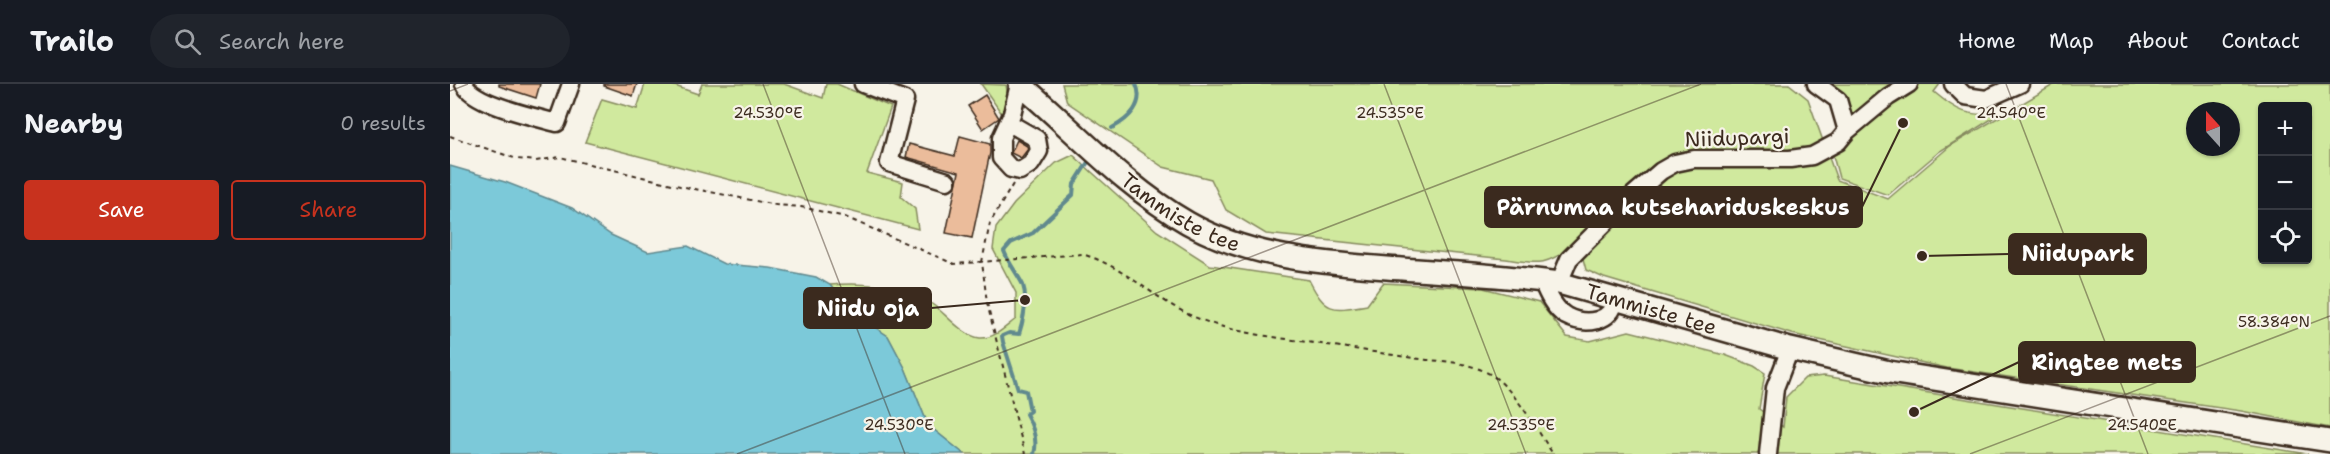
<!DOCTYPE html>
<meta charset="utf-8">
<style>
body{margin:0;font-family:"Shantell Sans",sans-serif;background:#20242c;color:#f1f3f6}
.controls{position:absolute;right:18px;top:18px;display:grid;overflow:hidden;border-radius:6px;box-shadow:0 2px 4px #0004}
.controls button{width:54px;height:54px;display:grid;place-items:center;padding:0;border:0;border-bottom:2px solid #363941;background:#171b24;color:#f1f3f6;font:30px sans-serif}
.compass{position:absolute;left:1736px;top:18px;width:54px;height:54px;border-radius:50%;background:#171b24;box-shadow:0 2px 4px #0004;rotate:339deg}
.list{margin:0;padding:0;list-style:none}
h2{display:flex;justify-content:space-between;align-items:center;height:78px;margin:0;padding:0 24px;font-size:26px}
h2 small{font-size:20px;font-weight:400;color:#9ea1a6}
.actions{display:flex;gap:12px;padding:18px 24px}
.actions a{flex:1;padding:14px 0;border:2px solid #c8321e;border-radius:6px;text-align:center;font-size:21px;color:#c8321e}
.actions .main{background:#c8321e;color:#fff}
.icon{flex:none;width:33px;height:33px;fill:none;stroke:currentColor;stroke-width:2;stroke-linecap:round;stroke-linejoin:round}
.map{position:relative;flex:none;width:1880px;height:370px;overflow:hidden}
header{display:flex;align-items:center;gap:36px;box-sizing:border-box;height:84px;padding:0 30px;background:#171b24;border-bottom:2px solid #363941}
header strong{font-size:28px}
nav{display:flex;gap:33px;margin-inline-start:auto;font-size:21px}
.search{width:420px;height:54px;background:#20242c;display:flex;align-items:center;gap:15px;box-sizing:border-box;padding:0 21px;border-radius:33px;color:#9ea1a6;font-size:22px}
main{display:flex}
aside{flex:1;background:#171b24}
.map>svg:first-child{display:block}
.green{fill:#d0e99e;stroke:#868a5e;stroke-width:1.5;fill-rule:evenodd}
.water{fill:#7bc9d9;stroke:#61898e;stroke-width:1.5}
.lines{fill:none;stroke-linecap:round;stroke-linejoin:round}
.stream{stroke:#61898e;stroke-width:4}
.building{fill:#ebbc9b;stroke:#3b2a1e;stroke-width:1.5}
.minor-casing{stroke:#3b2a1e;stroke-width:21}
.major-casing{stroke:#3b2a1e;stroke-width:26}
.path{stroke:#3b2a1e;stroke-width:2;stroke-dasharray:4.5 4.5;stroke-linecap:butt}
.minor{stroke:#f7f3e8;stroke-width:16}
.major{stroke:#f7f3e8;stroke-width:21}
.ticks{fill:none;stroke:#3b2a1e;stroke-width:1.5;stroke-opacity:0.45}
.labels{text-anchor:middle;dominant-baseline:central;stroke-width:4.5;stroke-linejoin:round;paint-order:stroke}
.street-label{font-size:21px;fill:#3b2a1e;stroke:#f7f3e8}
.ticks-label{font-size:15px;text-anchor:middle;fill:#3b2a1e;stroke:#f7f3e8;stroke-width:4.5;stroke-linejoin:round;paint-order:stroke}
.leader{fill:none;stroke:#3b2a1e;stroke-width:2}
.callout-dot{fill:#3b2a1e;stroke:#f7f3e8;stroke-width:2}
.callout{fill:#3b2a1e;stroke:#3b2a1e;stroke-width:2}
.callout-label{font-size:22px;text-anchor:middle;font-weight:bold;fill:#fff}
</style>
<header>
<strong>Trailo</strong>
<div class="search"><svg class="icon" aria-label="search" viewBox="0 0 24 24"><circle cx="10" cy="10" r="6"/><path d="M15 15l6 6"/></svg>Search here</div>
<nav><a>Home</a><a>Map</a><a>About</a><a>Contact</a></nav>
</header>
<main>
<aside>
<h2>Nearby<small>0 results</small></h2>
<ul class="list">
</ul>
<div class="actions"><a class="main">Save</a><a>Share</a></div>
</aside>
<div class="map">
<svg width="1880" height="370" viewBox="0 0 1880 370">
<rect width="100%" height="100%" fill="#f7f3e8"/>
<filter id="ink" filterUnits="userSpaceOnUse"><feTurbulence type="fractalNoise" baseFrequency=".0167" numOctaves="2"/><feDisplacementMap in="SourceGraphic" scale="12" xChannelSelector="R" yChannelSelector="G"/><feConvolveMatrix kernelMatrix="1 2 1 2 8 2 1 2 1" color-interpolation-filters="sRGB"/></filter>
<g filter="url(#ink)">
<path class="green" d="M195,0H219L248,10L252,0H334L373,14L376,0H387L441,23L417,89L453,98L451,113L465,125L468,145L135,58L152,15L187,25Z
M531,0L556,1L558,13L552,30Z
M612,0H1339L1358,15L1387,96L1438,115L1500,62L1605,0H1880V344L1791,327L1497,284L1342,250L1154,194L1136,186L1132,171L1123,162C1095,182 1090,180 1056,175L816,150L776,126L761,95L713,83L617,18ZM1812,22H1858V176H1812ZM1745,27H1781V63H1745Z
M1384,0H1447L1402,30L1383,2Z
M1468,0H1490L1484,8C1509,29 1516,31 1548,31L1490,67L1438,111L1389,94L1382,68L1438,21Z
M623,71L707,147L760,181L859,196C876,229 882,227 917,221L933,199L1033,204L1089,218L1117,253L1140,257L1179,247L1275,271L1304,282L1315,289L1309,325L1333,343L1336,313L1355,294L1374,292L1858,370H514L478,341L455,284L438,252L399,226L380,201C414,198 457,201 486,223C497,232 515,253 530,254C544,255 555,243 566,235V209L543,165L546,144L564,120L606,79Z"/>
<path class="water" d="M0,82L55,98L122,124L161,151L198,168L238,162L274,180L320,184L366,193L380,201L399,226L438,252L455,284L478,341L514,370H0Z"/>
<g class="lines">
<path class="stream" d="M662,44C679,35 695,20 686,0
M584,370C588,356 583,342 576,330L580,327L576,307L568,305L553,258L552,252L559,249L569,250C573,237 578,215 573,201C567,189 559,180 554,167L561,159L583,149L623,111L624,100L638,78"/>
</g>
<path class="building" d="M49,0H90L86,14L49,2Z
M154,0H187L183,12L154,2Z
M535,11L549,34L533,45L518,22Z
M510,52L540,60V69L522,154L496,149L509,88L456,73L459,60L505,72Z
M567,56L577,62L578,65L571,74L561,69Z"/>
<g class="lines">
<g class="minor-casing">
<path id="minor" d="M14,0C23,20 85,33 107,39L121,0
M413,0L455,16L439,79L497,97
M1366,0L1388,16L1397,47
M1503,0L1515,12L1536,15L1570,0
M559,39L587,55L589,67L581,80L570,87L561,85L551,74V54L562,30L569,0
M1092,197C1097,209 1104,225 1116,232C1135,242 1163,239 1165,215
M1109,199L1119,175L1182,112L1211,87L1225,79L1244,75H1340L1362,72L1388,58L1397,47L1438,13L1459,0
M1318,370L1325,304L1340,265"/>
</g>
<g class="major-casing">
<g id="major">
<path id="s1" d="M570,0C625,47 675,103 738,139C798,173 869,179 937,184C994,188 1052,191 1109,199L1340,265L1439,288L1880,357"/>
</g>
</g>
<path class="path" d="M0,52L67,75L86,77L110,73L230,102L326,121L351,123L395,133L504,180L632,170C677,183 708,220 752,236C783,248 817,252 850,257C893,263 935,270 977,276C997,277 1018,279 1036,288C1062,300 1087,346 1103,370
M563,100L540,139L532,178L537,219L575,370"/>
<use href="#minor" class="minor"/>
<use href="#major" class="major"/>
</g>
</g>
<path class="ticks" d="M313,0L455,370M934,0L1076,370M1556,0L1698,370M0,7L18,0M287,370L1251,0M1520,370L1880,232"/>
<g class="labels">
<g class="street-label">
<text transform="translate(1287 54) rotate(-2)">Niidupargi</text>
<text stroke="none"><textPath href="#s1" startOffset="207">Tammiste tee</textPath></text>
<text stroke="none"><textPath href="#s1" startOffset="693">Tammiste tee</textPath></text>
</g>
</g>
<g class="ticks-label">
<text x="1561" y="34">24.540°E</text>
<text x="318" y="34">24.530°E</text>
<text x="940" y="34">24.535°E</text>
<text x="1824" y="243">58.384°N</text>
<text x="449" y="346">24.530°E</text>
<text x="1071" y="346">24.535°E</text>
<text x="1692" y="346">24.540°E</text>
</g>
<path class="leader" d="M1453 39L1412 123M1472 172L1559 170M575 216L481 224M1464 328L1569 278"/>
<g class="callout-dot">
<circle cx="1453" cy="39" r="6"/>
<circle cx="1472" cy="172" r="6"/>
<circle cx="575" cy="216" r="6"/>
<circle cx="1464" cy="328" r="6"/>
</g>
<g class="callout">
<rect x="1035" y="103" width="377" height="40" rx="6"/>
<rect x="1559" y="150" width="137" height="40" rx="6"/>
<rect x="354" y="204" width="127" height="40" rx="6"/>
<rect x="1569" y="258" width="176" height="40" rx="6"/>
</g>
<g class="callout-label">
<text x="1223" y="131">Pärnumaa kutsehariduskeskus</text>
<text x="1628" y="177">Niidupark</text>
<text x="418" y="232">Niidu oja</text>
<text x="1657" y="286">Ringtee mets</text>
</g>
</svg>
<div class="controls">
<button>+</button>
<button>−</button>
<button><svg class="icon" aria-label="locate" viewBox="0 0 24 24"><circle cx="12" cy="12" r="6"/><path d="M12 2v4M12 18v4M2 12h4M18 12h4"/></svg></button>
</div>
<svg class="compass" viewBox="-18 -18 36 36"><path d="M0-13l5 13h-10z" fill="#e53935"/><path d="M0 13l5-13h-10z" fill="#9ea1a6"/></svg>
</div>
</main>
